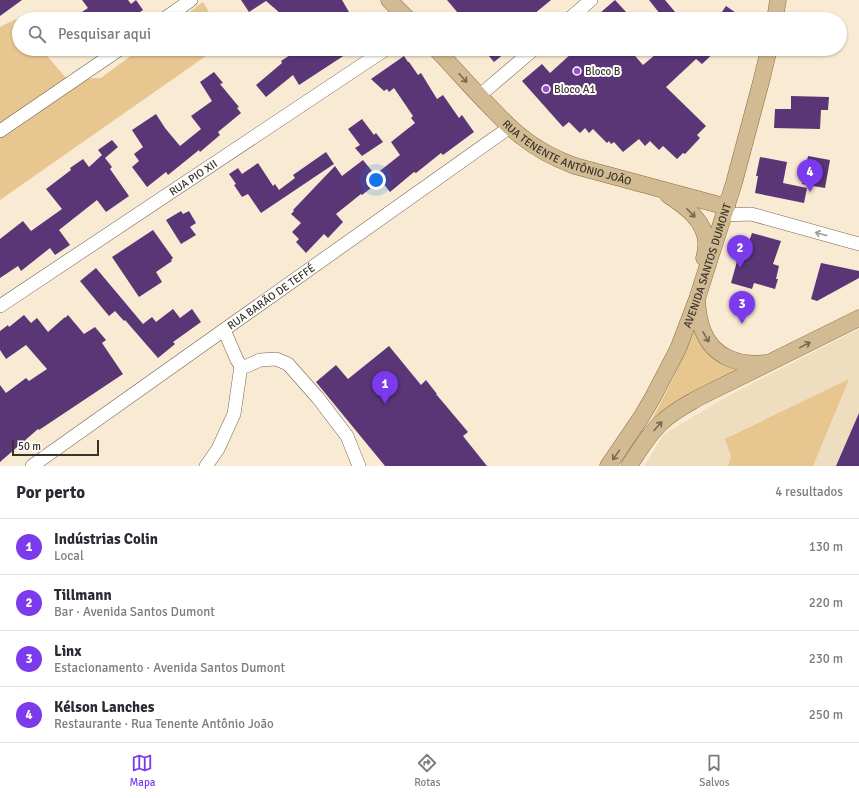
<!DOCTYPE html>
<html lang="pt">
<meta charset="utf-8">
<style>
body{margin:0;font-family:Signika,sans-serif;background:#f7f7f7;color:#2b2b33}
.scale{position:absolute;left:12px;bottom:10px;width:87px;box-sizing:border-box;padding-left:4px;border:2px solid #38332a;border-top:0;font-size:11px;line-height:14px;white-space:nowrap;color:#38332a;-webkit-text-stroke:3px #fff;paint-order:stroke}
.you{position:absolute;left:376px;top:180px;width:14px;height:14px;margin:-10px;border:3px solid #fff;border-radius:50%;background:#1a73e8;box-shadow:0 0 0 6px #1a73e833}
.badge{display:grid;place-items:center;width:26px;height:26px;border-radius:50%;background:#7c3aed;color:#fff;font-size:13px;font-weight:700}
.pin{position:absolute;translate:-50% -33px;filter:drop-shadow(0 1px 2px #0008)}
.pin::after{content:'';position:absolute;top:21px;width:14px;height:12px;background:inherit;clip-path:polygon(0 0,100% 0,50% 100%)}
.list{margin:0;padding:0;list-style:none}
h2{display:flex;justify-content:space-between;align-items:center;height:52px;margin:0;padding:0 16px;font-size:17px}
h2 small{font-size:13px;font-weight:400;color:#7c7c81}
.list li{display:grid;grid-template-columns:26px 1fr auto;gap:12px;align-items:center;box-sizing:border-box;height:56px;padding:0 16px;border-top:1px solid #e1e1e2}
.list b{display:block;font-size:15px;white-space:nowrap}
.list p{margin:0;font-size:13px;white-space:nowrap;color:#7c7c81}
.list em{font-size:13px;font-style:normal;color:#7c7c81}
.icon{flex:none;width:22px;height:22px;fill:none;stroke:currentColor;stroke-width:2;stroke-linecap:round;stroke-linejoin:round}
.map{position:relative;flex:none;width:859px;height:466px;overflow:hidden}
.search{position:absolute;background:#fff;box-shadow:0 1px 3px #0004;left:12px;right:12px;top:12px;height:44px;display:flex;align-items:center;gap:10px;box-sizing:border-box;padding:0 14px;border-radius:22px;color:#7c7c81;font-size:15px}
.sheet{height:276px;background:#fff}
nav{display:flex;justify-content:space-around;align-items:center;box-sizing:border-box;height:56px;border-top:1px solid #e1e1e2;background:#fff;font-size:11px;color:#7c7c81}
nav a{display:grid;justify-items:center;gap:2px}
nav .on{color:#7c3aed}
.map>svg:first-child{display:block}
.built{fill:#efddc0}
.green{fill:#e8c690}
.building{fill:#5a3677}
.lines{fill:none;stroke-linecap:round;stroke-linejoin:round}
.minor-casing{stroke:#706350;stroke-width:14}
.major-casing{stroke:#896d3f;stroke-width:17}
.minor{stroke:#fff;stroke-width:13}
.major{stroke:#d2ba92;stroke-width:16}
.oneway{stroke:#766954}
.oneway2{stroke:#9c9994}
.poi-dot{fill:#9552c7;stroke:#fff;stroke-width:1.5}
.labels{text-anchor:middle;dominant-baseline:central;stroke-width:4;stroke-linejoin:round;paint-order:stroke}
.poi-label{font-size:11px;fill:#38332a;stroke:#fff;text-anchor:start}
.street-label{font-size:11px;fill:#38332a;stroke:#fff}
</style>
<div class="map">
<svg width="859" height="466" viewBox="0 0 859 466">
<rect width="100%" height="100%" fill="#f9ead3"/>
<path class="built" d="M859,329V466H644L664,434L726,397Z"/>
<path class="green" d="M203,2L213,19H180Z
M16,19L19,23V49H41L67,79L101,78L140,49H216L0,200V27Z
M696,326L740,369C710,384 678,398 652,419C669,388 683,358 696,326Z
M849,379L813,466H728L731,456L725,439Z"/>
<path class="building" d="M0,0H22L0,16Z
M82,0H128L131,4L136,0L143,10L130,19H71L88,8Z
M241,0H342L349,12L345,14L349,19H287L266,1L249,12Z
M447,0H551L528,19H463Z
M615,0L627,13L625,15L628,19H593Z
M649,0H665L681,19H664Z
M726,6L745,19H717Z
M299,49H354L299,85L293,75L266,97L256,85L282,63L281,61Z
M483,49H510L494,62Z
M580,49H629L643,65L662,49H718L702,64L696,59L666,87L706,126L697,135L700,138L685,154L683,153L677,159L663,146L659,150L650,141L645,146L639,139L623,152L614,142L611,144L609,141L607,143L593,129L589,133L585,128L580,133L569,122L563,127L522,81L542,64L550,73L572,53L573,55Z
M404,56L408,62H409L418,75L421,73L437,99L443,95L459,118L462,115L474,132L443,155L441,153L416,173L414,172L390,192L376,174L400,155L391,142L415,123L411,118L413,116L394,88L389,92L387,89L384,91L371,79Z
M214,72L223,83L220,84L239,107L237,108L241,113L218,132L220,135L200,152L199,150L168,175L166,172L147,187L132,167L139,161L134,154L143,147L132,130L156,114L165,128L180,146L201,129L191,116L212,101L200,82Z
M791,96L829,97L828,110H821L820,129L774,128L775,109H791Z
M362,119L374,135L376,133L383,142L362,156L355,148L360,145L348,129Z
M112,140L118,147L105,158L112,167L110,169L129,196L106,212L97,200L59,230L70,245L55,255L50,248L21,271L18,266L0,278V239L23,221L31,231L62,209L46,189L71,170L70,168L83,159L89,167L102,155L98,150Z
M326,152L334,164L261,213L248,194L242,197L234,185L236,184L229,174L238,168L242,174L258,163L273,186L275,184L279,190L295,178L293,175Z
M808,156L830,160L825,188L802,184Z
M760,157L787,162L783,183L807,188L804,203L755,193L758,176H756Z
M363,160L380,181L362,195L361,194L336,214L343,222L328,238L324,234L306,253L296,242L299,239L292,232L301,223L291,214L294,211L293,210L335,166L342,176Z
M181,211L183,214L189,211L196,223L190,227L196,235L181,244L166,220Z
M153,230L173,258L171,260L172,261L156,272L162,282L139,297L112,257Z
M752,233L781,241L773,264L779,266L776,279H778L775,289L754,283L752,289L731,283L739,254L744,255Z
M821,263L859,271V278L817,301L811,299Z
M96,268L143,324L152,317L156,322L173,309L180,318L192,309L201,322L173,342L175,344L158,358L125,320L124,321L115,311L109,316L80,281Z
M24,315L31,323L37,318L48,332L65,317V318L68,315L84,334L95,327L106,340L102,343L123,374L39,430L38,429L0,462V385L6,393L26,378L29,381L47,369L26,345L6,359L0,350V331L8,325L9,327Z
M389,346L421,385L426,380L437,394H436L468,432L463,436L487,466H385L316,382L336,365L348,379Z
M859,413V466H836Z"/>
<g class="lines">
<g class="minor-casing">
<g id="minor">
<path d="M164,19L191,0"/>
<path d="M569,19L591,0"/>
<path d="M479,96L534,49"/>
<path d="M0,131L120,49"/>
<path d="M724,215L751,214L859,244"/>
<path id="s1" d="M0,306L386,49"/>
<path d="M224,330L237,360L241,366H247L260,360L276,359L288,364L318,398L347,436L359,466"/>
<path id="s2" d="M32,466L510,127"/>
<path d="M206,466L218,449L234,414L241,366"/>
</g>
</g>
<g class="major-casing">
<g id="major">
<path d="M389,0L408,19"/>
<path d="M775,19L778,0"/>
<path id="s3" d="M436,49C456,70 475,92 495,112C504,121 512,130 522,137C538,150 556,159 575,166L727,207"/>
<path d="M668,195C685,206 707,222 706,245C706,249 705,254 704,258"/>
<path d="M697,301C698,311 699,322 703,331C713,357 739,366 765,363"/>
<path id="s4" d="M608,466L642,416L653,397L678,349L697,299L734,183L761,82L769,49"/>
<path d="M629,466C639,451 648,435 661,423C672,412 686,405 698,398L859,318"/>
</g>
</g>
<use href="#minor" class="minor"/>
<use href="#major" class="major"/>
</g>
<defs><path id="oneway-shaft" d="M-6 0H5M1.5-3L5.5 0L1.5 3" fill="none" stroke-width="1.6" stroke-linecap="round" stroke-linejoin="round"/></defs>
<g class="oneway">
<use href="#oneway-shaft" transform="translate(463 78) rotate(48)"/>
<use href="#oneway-shaft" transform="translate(691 213) rotate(46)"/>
<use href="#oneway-shaft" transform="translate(706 337) rotate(60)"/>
<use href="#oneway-shaft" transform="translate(805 345) rotate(-26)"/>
<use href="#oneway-shaft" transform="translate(658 426) rotate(-48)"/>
<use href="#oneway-shaft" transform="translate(616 455) rotate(125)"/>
</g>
<use class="oneway2" href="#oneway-shaft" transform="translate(821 234) rotate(-165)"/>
<g class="poi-dot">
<circle cx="577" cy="71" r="4"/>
<circle cx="546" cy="89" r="4"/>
</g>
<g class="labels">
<g class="poi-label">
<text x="585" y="71">Bloco B</text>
<text x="554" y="89">Bloco A1</text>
</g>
<g class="street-label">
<text stroke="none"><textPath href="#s3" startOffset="171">RUA TENENTE ANTÔNIO JOÃO</textPath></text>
<text stroke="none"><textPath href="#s1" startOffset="232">RUA PIO XII</textPath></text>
<text stroke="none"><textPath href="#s4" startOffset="225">AVENIDA SANTOS DUMONT</textPath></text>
<text stroke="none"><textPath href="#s2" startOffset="293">RUA BARÃO DE TEFFÉ</textPath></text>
</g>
</g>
</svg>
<div class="scale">50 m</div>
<div class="you"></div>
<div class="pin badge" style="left:385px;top:404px">1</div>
<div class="pin badge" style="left:740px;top:268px">2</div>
<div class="pin badge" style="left:742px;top:324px">3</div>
<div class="pin badge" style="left:810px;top:192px">4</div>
<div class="search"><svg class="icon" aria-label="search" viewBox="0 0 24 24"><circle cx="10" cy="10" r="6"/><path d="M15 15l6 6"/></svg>Pesquisar aqui</div>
</div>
<section class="sheet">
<h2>Por perto<small>4 resultados</small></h2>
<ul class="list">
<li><span class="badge">1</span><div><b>Indústrias Colin</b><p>Local</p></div><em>130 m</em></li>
<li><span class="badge">2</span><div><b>Tillmann</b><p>Bar · Avenida Santos Dumont</p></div><em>220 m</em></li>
<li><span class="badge">3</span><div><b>Linx</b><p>Estacionamento · Avenida Santos Dumont</p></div><em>230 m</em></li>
<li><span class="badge">4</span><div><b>Kélson Lanches</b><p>Restaurante · Rua Tenente Antônio João</p></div><em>250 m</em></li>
</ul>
</section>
<nav>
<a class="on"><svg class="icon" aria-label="map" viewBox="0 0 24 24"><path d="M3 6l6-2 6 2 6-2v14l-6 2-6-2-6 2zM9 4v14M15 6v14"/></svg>Mapa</a>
<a><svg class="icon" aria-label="directions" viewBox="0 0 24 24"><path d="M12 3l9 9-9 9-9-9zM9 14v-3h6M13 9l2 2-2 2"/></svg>Rotas</a>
<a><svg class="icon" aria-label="saved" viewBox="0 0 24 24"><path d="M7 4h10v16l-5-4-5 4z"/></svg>Salvos</a>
</nav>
